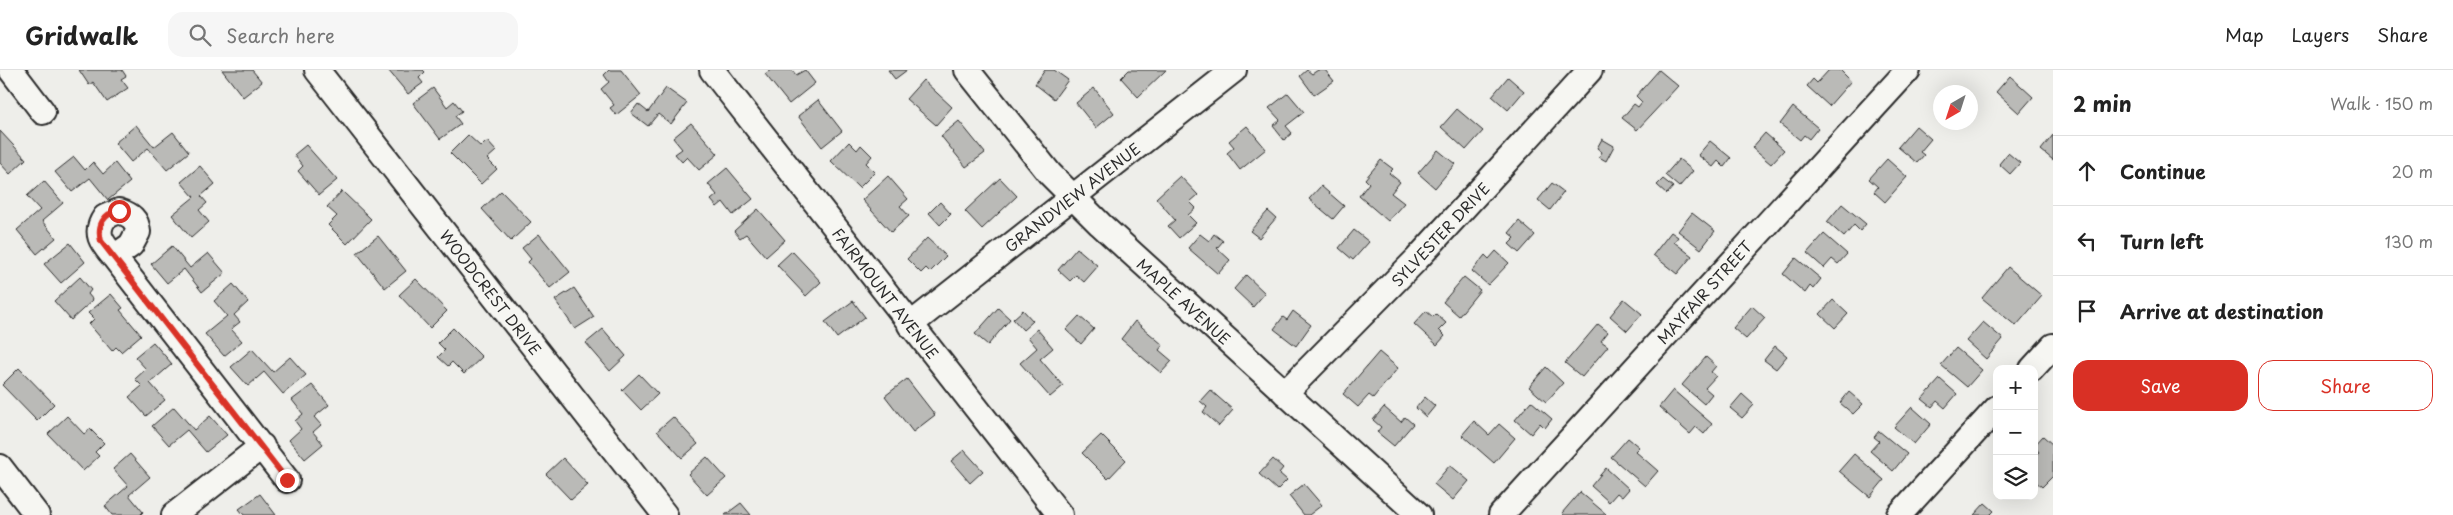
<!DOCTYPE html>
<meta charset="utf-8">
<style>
body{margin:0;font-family:"Playpen Sans",sans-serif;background:#f6f6f6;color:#222}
.controls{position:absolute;right:15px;bottom:15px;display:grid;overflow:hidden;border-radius:10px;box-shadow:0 5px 20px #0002}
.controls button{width:45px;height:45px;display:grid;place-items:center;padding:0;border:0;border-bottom:1px solid #e0e0e0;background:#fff;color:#222;font:25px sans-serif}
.compass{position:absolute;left:1933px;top:15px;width:45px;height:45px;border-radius:50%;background:#fff;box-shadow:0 5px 20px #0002;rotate:219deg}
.stop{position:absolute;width:15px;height:15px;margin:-11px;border:4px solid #d93025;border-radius:50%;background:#fff}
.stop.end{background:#d93025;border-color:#fff;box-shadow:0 1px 5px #0008}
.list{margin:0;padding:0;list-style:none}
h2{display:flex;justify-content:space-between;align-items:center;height:65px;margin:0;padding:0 20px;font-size:21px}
h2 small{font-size:16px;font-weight:400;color:#767676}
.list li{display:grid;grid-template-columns:32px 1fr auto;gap:15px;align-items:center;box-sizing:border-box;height:70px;padding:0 20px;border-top:1px solid #e0e0e0}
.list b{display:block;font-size:19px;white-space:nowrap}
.list em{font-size:16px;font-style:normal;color:#767676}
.actions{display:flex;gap:10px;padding:15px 20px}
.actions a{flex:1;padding:11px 0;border:1px solid #d93025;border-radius:15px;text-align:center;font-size:18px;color:#d93025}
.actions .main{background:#d93025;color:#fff}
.icon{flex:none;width:28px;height:28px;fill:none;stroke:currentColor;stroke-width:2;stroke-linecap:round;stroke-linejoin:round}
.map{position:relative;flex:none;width:2053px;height:445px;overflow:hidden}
header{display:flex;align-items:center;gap:30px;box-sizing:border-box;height:70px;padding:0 25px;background:#fff;border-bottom:1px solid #e0e0e0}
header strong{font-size:24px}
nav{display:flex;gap:28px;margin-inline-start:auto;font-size:18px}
.search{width:350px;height:45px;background:#f6f6f6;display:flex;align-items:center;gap:12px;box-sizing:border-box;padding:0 18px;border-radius:15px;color:#767676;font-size:19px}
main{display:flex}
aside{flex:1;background:#fff}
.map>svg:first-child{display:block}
.building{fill:#babab7;stroke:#2b2b2b}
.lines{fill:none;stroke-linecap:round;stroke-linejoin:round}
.minor-casing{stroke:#2b2b2b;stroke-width:28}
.minor{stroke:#f6f6f2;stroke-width:24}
.route{stroke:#d93025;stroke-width:6}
.labels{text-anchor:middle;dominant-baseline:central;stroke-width:4.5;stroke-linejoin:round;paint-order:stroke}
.street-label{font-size:15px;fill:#2b2b2b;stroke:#f6f6f2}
</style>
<header>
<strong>Gridwalk</strong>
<div class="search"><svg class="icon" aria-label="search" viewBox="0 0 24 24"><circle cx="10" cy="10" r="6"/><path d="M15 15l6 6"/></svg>Search here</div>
<nav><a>Map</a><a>Layers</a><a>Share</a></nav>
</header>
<main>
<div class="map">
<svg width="2053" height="445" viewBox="0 0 2053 445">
<rect width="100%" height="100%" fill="#eeeeea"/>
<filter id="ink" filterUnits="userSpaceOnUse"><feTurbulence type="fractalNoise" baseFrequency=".02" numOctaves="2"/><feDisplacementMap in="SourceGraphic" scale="10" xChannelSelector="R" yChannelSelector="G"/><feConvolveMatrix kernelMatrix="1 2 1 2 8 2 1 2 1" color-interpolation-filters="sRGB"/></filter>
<g filter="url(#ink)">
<path class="building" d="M79,0H122L126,6L121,9L128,18L107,32L93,12L89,15Z
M222,0H252L262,12L243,27Z
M388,0H423L425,2L419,8L423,13L408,24Z
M609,0H621L641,25L616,45L610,38L614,35L601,19L609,12L604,5Z
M771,0H792L796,5L805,0L815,13L789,34L765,4Z
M888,0H907L895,9Z
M1045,0H1054L1068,10L1054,29L1035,14Z
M1129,0H1166L1138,27L1121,8Z
M1307,0L1312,4L1318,0H1325L1334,11L1314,25L1300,6Z
M1659,0L1678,16L1637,60L1622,48L1634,34L1638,37L1642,32L1636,26Z
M1829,0H1840L1851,11L1829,36L1807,16L1813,9L1817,13Z
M2010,6L2033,27L2019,43L1996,22Z
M1508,7L1524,21L1508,40L1492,26Z
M923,10L952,37L936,55L906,29Z
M433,18L447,37L454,31L462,41L455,46L461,54L440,69L413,33Z
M666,18L687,33L671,54L658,44L648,56L631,43L638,34L648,42Z
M1094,18L1114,43L1096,58L1076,33Z
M1288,23L1304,42L1286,56L1292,63L1284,70L1273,56L1280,50L1269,38Z
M818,30L842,61L822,77L798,46Z
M1793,37L1818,58L1809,69L1804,65L1800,70L1780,54Z
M1457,39L1483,61L1466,80L1441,57Z
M959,51L985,83L966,97L941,66Z
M691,53L718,84L699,100L687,87L682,92L675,84L682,79L673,68Z
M136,55L154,77L173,62L189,82L167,100L148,78L131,92L115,73Z
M1247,56L1266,79L1240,100L1227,83L1234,77L1229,71Z
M1916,56L1931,69L1920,82L1924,85L1917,93L1898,77Z
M0,61L26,89L10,104L0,93Z
M1765,63L1784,80L1771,94L1752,78Z
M468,65L481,77L487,71L496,81L487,89L497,99L481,114L450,83Z
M2053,65V90L2041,80Z
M1602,69L1614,76L1606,91L1599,87L1602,82L1597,78Z
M1710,71L1731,88L1724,97L1718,91L1713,97L1698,85Z
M849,72L857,80L861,75L872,86L866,93L875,102L859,118L831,91Z
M306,75L337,110L319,125L298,101L303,96L294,85Z
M1438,80L1455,94L1435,118L1418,103Z
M2008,83L2020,93L2010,104L1999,94Z
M74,87L85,100L93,92L103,104L115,93L130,112L108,130L90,108L72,122L55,102Z
M1679,89L1693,101L1679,117L1665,105Z
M1887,89L1907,107L1885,132L1874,122L1878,117L1869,109Z
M1381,90L1393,99L1389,103L1400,112L1391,123L1404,133L1388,151L1359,126L1369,113L1365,109Z
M200,96L215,114L201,126L207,133L199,140L209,152L191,168L172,145L194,127L181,112Z
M727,98L753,129L733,145L723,132L717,137L711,130L717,125L708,114Z
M888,106L908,129L900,136L909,146L891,162L862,130Z
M1180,106L1198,125L1190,132L1196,138L1188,145L1196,153L1179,168L1168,156L1175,150L1156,128Z
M1000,108L1017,126L982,159L965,141Z
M1663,109L1673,117L1667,124L1657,115Z
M44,111L63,133L42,151L56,168L37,184L17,160L40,140L27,126Z
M1552,113L1564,122L1550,140L1538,130Z
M1321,116L1344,136L1333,149L1309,129Z
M342,121L371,149L347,174L328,155L337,146L327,137Z
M501,121L531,152L511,171L482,139Z
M940,132L951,144L940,155L929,143Z
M1842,134L1866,154L1860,161L1854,155L1844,167L1827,152Z
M758,139L785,170L766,187L746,164L740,168L734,161Z
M1268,141L1276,148L1259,168L1250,161Z
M1692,143L1715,161L1701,179L1678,161Z
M1519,151L1535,165L1519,183L1509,174L1515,168L1509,163Z
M1354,160L1369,172L1353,190L1339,178Z
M1671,162L1678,167L1674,172L1692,186L1677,204L1653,185Z
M539,164L570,202L550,218L528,192L531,189L522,178Z
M1200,164L1209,171L1214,164L1223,171L1217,178L1230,190L1218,204L1188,178Z
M1824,164L1847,184L1838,194L1832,189L1824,198L1807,183Z
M378,166L406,201L385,218L357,183Z
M927,168L946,186L930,202L926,198L921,203L907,189Z
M70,173L85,192L61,213L44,194Z
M172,176L190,198L208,183L225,203L202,222L184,199L167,213L151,194Z
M1077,178L1098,196L1084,212L1076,205L1070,211L1058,200Z
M792,181L821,212L806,226L777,195Z
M1496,181L1509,193L1488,215L1472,201L1485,185L1489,189Z
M1796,188L1821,209L1813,219L1810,216L1805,223L1783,204Z
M2008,197L2042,226L2016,256L1982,228Z
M1246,205L1265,223L1253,237L1234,219Z
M80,207L91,220L88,224L93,230L71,250L54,231Z
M1464,207L1480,220L1459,246L1443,232Z
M416,209L447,241L430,258L399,225Z
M233,214L248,232L234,245L240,252L231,259L242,271L224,286L205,264L227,246L214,231Z
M574,218L594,247L575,259L555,230Z
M111,224L123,238L120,240L141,265L121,282L116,277L112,281L89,254L94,249L88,243Z
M1624,229L1642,244L1627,261L1610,246Z
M1833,230L1848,244L1835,258L1820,244Z
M853,231L865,247L837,268L825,252Z
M1752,236L1765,248L1746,269L1733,258Z
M998,238L1010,249L988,275L975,264Z
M1023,240L1033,251L1023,260L1013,249Z
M1293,241L1311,255L1296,276L1274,259L1283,247L1287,250Z
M1426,241L1433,247L1436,244L1446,253L1439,260L1445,266L1437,275L1414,254Z
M1079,246L1094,259L1081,274L1066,260Z
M1135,251L1163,275L1159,280L1172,291L1161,303L1121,269Z
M1983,252L2003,269L1986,289L1966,271Z
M1598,254L1608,262L1601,271L1608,276L1582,307L1565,293Z
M453,258L482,287L464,304L452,292L448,296L438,287L445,280L438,273Z
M603,259L626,286L610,301L586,273Z
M1037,259L1053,278L1040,289L1063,316L1050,327L1020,293L1037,278L1028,267Z
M153,272L172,294L150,313L165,330L146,346L129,327L142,316L135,309L146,299L135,287Z
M1775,276L1787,286L1776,299L1764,290Z
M1956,278L1982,300L1967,317L1941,295Z
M252,279L273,302L290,287L306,305L283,324L264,302L248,316L231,297Z
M1379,282L1398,298L1373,328L1369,325L1358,337L1343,324Z
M1706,287L1716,296L1711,302L1716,306L1705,318L1712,324L1704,334L1682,315Z
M1546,297L1563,313L1546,332L1529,317Z
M19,298L54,334L37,351L2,315Z
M639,304L658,324L641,340L622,320Z
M907,309L935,345L913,362L885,326Z
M1940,309L1957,324L1945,338L1937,331L1932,337L1922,329Z
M312,315L329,335L314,347L321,355L313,362L323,374L305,389L289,370L301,359L295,351L303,344L292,330Z
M1210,320L1233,340L1219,356L1203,342L1207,337L1200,331Z
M1673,320L1712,354L1704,364L1696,357L1690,364L1659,337Z
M1849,322L1863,334L1853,344L1840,333Z
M1742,324L1754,335L1742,348L1730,338Z
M1425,327L1435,336L1426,347L1416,338Z
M1531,331L1552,349L1545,358L1540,353L1531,364L1515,350Z
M174,337L194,360L210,346L227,365L206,382L187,360L169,375L152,356Z
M1384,337L1401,352L1405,347L1413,354L1394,376L1377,362L1381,357L1373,350Z
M1912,337L1931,354L1914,374L1894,357Z
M67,346L84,364L90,359L104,373L95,382L99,386L83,401L48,364Z
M673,347L698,374L682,388L657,361Z
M1474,351L1489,365L1499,354L1515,368L1494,393L1462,365Z
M1879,361L1907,384L1893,401L1870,381L1879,371L1874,367Z
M1101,365L1126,390L1108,409L1082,383Z
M2043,366L2053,375V406L2042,417L2034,410V387L2039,382L2034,376Z
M1628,368L1639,377L1635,381L1658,401L1645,416L1611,387Z
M964,380L983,401L970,413L951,391Z
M130,384L150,407L129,425L143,442L140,445H112L105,436L128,416L113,399Z
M1854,384L1884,410L1870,427L1839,401Z
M707,387L726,408L707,425L688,404Z
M563,388L588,415L571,430L546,404Z
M1273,389L1283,398L1279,403L1287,410L1277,420L1259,404Z
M1450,395L1469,411L1453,430L1434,414Z
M1606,398L1629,419L1622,427L1617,423L1609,432L1591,416Z
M1304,414L1322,435L1309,445H1304L1289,426Z
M1580,422L1606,444L1605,445H1564L1562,443Z
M260,424L276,445H244L239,439Z
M741,433L751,445H725Z
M1985,433L1994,441L1990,445H1974Z"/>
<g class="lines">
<g class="minor-casing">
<path id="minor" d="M11,0L43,42
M317,0L665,445
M712,0L1060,445
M967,0L1050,104L1100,154L1419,445
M119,141C131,145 137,149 138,162L131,175L114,187C103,174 93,164 105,147Z
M114,187L287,410
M910,255L1234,0
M2032,299L2053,276
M1285,323L1416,190L1590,0
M0,397L37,445
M174,445L262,376
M1501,445L1908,0
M1899,445L1997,338"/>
</g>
<use href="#minor" class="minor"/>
</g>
</g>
<g class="lines" filter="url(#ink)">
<path class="route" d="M119,141C103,143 97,156 101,171L287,410"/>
</g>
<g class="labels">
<g class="street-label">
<text transform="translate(1072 127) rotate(-38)">GRANDVIEW AVENUE</text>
<text transform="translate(1440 164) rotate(-47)">SYLVESTER DRIVE</text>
<text transform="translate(491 222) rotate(52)">WOODCREST DRIVE</text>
<text transform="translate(1704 222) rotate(-48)">MAYFAIR STREET</text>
<text transform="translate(886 223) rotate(52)">FAIRMOUNT AVENUE</text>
<text transform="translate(1184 231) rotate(42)">MAPLE AVENUE</text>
</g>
</g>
</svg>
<div class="controls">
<button>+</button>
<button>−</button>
<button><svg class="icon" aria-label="layers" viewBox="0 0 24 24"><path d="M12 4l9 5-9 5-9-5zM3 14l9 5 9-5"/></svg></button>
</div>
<svg class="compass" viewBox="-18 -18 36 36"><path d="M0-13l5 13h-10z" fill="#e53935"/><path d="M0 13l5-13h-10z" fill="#767676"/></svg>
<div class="stop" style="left:119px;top:141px"></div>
<div class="stop end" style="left:287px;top:410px"></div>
</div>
<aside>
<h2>2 min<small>Walk · 150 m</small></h2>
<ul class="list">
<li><svg class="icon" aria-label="ahead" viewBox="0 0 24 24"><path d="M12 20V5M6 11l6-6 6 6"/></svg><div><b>Continue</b></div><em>20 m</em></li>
<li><svg class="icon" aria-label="left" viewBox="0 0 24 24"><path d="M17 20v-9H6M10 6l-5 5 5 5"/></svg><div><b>Turn left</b></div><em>130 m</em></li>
<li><svg class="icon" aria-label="arrive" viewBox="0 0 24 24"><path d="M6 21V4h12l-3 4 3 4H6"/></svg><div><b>Arrive at destination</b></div></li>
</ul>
<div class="actions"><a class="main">Save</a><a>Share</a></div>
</aside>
</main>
